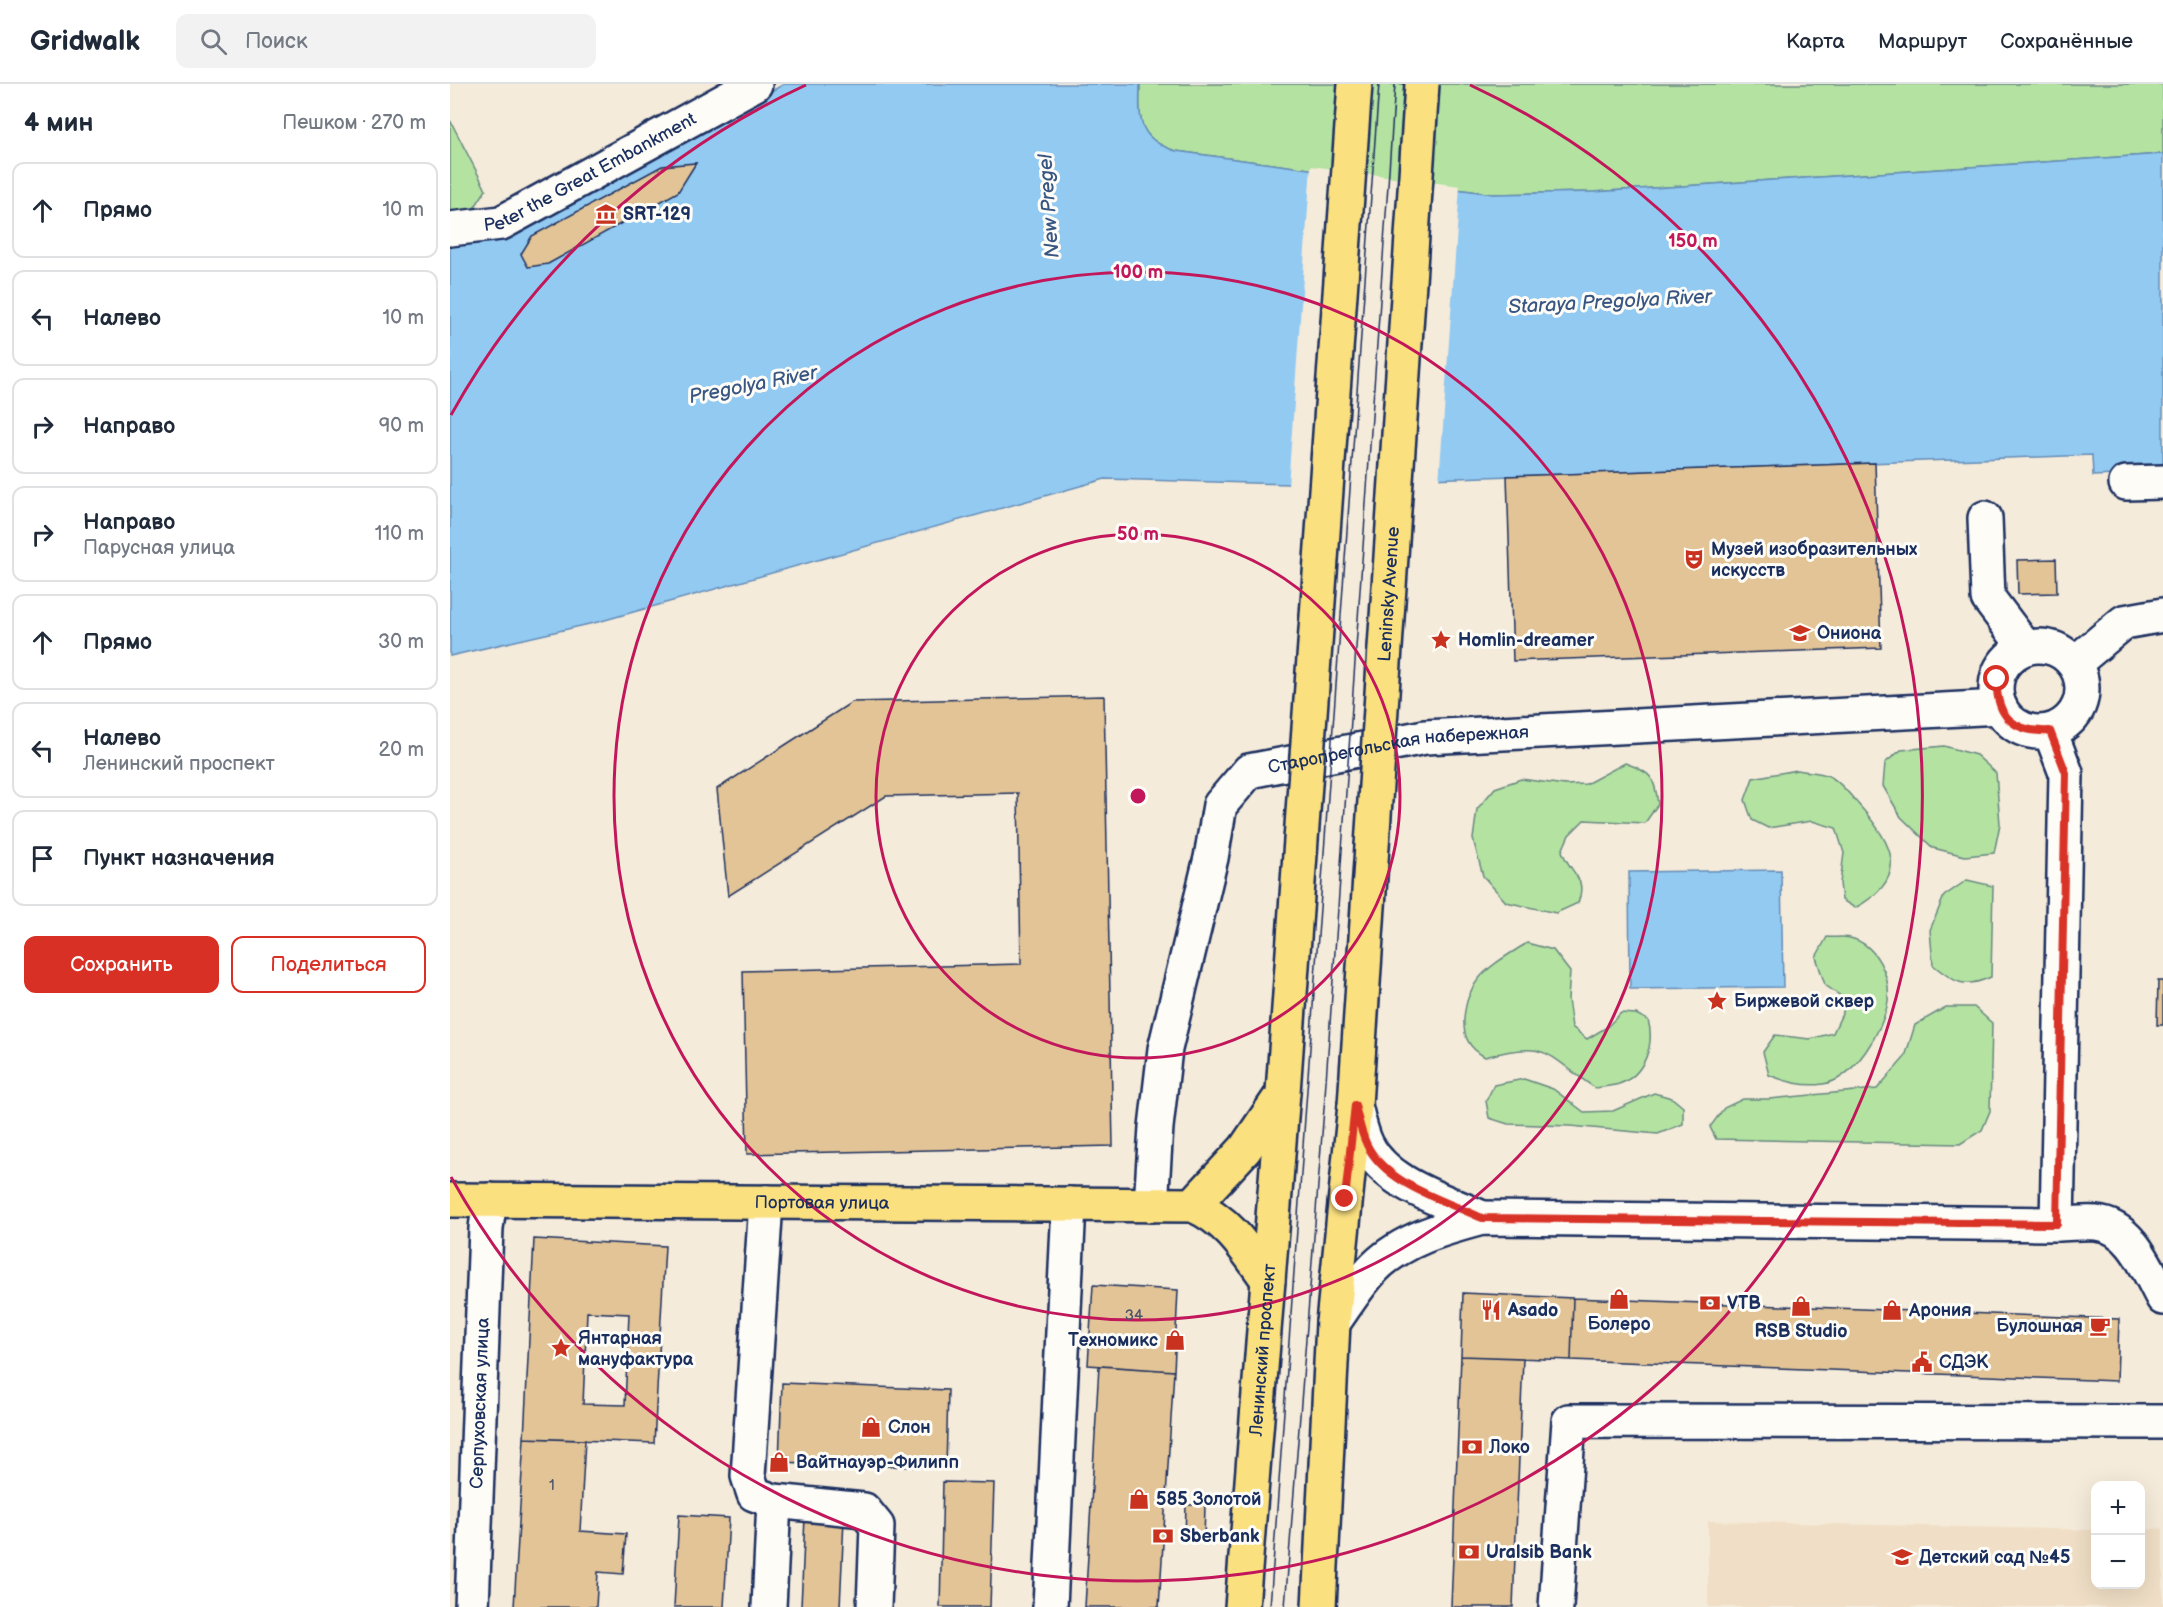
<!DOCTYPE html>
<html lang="ru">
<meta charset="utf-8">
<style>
body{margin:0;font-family:"Balsamiq Sans",sans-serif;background:#f2f2f3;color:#1f2937}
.controls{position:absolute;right:18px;bottom:18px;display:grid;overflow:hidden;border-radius:12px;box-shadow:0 6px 24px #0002}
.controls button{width:54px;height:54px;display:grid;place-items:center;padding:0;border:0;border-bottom:2px solid #e0e1e3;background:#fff;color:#1f2937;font:30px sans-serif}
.stop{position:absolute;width:18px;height:18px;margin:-14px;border:4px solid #d93025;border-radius:50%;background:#fff}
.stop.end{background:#d93025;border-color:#fff;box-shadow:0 2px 6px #0008}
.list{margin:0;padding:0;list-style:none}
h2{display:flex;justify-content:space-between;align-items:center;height:78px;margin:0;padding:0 24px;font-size:26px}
h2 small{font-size:20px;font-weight:400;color:#747a83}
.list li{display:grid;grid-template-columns:39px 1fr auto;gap:18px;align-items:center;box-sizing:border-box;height:96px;margin:0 12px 12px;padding:0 12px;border:2px solid #e0e1e3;border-radius:12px}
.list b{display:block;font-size:22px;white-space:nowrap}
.list p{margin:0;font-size:20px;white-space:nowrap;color:#747a83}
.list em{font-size:20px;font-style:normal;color:#747a83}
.actions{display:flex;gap:12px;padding:18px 24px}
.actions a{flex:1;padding:14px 0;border:2px solid #d93025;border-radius:12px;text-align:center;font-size:21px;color:#d93025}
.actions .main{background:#d93025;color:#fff}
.icon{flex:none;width:33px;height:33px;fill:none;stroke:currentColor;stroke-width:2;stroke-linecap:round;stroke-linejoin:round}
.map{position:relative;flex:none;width:1713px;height:1523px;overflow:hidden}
header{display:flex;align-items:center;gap:36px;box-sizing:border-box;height:84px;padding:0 30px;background:#fff;border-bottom:2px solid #e0e1e3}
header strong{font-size:28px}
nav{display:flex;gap:33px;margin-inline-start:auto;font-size:21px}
.search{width:420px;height:54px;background:#f2f2f3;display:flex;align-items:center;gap:15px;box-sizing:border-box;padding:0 21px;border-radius:12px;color:#747a83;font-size:22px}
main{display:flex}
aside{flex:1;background:#fff}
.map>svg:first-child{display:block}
.built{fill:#f0dfc6}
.green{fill:#b3e2a1;stroke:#678880;stroke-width:1.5}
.water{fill:#93caf2;stroke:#638cb7;stroke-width:1.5}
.pier{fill:#f5ebda}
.building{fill:#e3c496;stroke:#1b2f5e;stroke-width:1.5;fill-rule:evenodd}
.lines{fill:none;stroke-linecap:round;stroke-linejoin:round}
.minor-casing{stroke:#1b2f5e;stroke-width:38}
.major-casing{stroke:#1b2f5e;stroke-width:38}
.minor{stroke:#fdfcf7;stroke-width:33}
.major{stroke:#fbe080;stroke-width:33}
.tram{stroke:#1b2f5e;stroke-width:1.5}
.major-bridge-casing{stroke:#1b2f5e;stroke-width:38;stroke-linecap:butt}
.major-bridge{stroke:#fbe080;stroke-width:33}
.route{stroke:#d93025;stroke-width:8}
.ring{fill:none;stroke:#c2185b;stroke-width:3}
.labels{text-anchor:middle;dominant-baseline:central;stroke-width:6;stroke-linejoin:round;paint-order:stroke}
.number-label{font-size:15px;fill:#4d546c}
.street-label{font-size:18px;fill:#1b2f5e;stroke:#fdfcf7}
.poi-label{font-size:18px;font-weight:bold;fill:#1b2f5e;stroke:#fdfcf7;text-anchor:start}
.water-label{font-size:20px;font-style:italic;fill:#395683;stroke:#fdfcf7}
.centre{fill:#c2185b;stroke:#fdfcf7;stroke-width:3}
.ring-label{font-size:18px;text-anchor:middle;font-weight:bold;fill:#c2185b;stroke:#fdfcf7;stroke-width:6;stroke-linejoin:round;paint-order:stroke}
</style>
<header>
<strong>Gridwalk</strong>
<div class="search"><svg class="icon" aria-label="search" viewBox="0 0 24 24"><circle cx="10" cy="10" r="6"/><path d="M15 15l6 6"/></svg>Поиск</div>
<nav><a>Карта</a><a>Маршрут</a><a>Сохранённые</a></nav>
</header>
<main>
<aside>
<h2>4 мин<small>Пешком · 270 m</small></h2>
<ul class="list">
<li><svg class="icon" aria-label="ahead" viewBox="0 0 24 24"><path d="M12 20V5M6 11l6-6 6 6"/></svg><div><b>Прямо</b></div><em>10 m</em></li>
<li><svg class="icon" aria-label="left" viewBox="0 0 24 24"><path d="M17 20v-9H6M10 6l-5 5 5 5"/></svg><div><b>Налево</b></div><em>10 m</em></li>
<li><svg class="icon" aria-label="right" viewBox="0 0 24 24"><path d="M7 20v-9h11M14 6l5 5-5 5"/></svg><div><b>Направо</b></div><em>90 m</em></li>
<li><svg class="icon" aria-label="right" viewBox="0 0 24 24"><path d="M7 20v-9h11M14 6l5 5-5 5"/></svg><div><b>Направо</b><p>Парусная улица</p></div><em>110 m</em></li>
<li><svg class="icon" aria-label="ahead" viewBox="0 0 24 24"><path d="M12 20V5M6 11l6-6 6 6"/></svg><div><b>Прямо</b></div><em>30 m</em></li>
<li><svg class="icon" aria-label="left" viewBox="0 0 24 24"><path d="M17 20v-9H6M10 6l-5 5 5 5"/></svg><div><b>Налево</b><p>Ленинский проспект</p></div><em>20 m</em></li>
<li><svg class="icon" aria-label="arrive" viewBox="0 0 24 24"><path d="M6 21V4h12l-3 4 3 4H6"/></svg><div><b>Пункт назначения</b></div></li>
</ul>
<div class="actions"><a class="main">Сохранить</a><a>Поделиться</a></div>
</aside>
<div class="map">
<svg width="1713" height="1523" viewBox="0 0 1713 1523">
<rect width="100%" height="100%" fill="#f5ebda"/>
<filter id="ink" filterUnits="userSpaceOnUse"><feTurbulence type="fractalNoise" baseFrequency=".0167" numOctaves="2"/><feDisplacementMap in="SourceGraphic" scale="12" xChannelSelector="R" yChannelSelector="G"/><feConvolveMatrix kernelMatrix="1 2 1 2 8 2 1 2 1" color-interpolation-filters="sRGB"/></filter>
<g filter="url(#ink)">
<path class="built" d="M1258,1437L1645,1446L1646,1500H1690L1691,1446L1713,1444V1523H1258Z"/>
<path class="green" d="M690,0H1713V70L1144,108L1043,110L726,67C687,55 689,35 690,0Z
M0,36L36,106L0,161Z
M1494,662L1526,671L1546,689L1550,740L1544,769L1515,772L1483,764L1451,733L1433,702L1435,679L1451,666Z
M1175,679C1201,688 1205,693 1208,720L1195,739L1134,736L1119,751L1112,767C1120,790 1138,793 1128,819L1106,829L1056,818L1033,792L1023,755L1027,725L1045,704L1071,695L1115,701L1136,700Z
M1347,686C1357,688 1370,688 1379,692C1390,697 1401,712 1409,721C1444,760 1461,794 1405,824L1392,816L1390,799L1394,769L1386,744L1362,737L1318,744L1302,736L1295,716L1303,694Z
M1517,796L1543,802L1541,893C1514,905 1505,899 1483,881L1480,846L1494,812Z
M1377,853C1384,854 1393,852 1400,854C1426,860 1441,892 1438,917C1434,945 1404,996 1373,1000C1354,1003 1337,998 1319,991L1313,968L1325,951L1360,955L1383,949L1398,917L1375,901L1366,873Z
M1077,859L1103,866L1120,888L1118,915L1122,943L1137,955L1157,943L1171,929L1186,930L1198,936C1205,960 1195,991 1169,1000C1162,1002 1153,1003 1145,1004C1096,971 1099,955 1035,973C1019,964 1013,953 1014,935C1017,892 1044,880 1077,859Z
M1496,923H1524L1542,939L1540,1027L1532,1046L1510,1060L1266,1055L1260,1043L1274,1024L1293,1015H1319L1427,1005L1455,973L1465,941Z
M1074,995L1103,1005L1134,1028L1163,1027L1204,1009L1222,1014L1233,1023V1040L1208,1050L1120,1042L1058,1040L1039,1034L1036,1017L1044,1001Z"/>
<path class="water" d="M334,0H690C689,35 687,55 726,67L1043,110L1144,108L1713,70V389L1643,392L1642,371L839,400L655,395L148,538L0,572V161L61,154Z
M1331,786L1333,903L1180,905L1179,788Z"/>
<path class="pier" d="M861,82L1010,102L989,398L838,403Z"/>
<path class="building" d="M246,79L228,108L98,180L78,183L71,170L82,152L212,82Z
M1425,379L1431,564L1063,577L1057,392Z
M1606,475L1607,509L1568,510L1567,476Z
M654,612L663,1062L297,1070L293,887L571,880L568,709L436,712L278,812L267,705L402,618Z
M1708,897H1713V941H1707Z
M84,1155L215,1162L204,1359L74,1354ZM137,1228L179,1230L175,1321L133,1320Z
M643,1201L728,1206L724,1287L638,1281Z
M1013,1209L1123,1214L1121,1276L1011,1272Z
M1123,1214L1669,1235L1667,1297L1121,1276Z
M1011,1272L1073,1274L1063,1523H1001Z
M649,1282L724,1287L709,1523H635Z
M332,1299L498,1306L496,1384L329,1378Z
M74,1354L135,1356L130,1447L176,1450L173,1490L148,1488L146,1523H64Z
M493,1398L544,1399L540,1523H490Z
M736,1421H755L754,1456L735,1455Z
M229,1431L279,1434L274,1523H224Z
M355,1433L394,1435L390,1523H351Z"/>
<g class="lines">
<g class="minor-casing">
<g id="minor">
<path id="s1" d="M0,145L51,139L305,0"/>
<path d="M1676,399L1713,398"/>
<path d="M1535,434L1538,514L1575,563"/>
<circle cx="1589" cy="605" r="43"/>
<path d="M1625,579L1674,538L1713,531"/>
<path d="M1600,647L1616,689L1607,1140"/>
<path d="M905,1021C908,1034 911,1049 917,1061C937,1101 994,1116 1032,1134"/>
<path d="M316,1118L298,1392L304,1410L324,1417L414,1426L427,1442L424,1523"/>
<path id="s2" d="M701,1121L706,1043L715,965L761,774L770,721L799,687L975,653L1550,623"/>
<path d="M883,1239C896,1221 909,1199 925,1183C953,1155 995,1144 1032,1134L1607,1140C1620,1140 1633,1138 1646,1139C1682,1142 1698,1187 1713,1214"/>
<path id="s3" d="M22,1523L36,1144L40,1116"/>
<path d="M319,1523L324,1417"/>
<path d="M600,1523L619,1120"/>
<path d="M1106,1523L1119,1337L1713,1338"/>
</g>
</g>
<g class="major-casing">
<g id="major">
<path id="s4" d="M0,1116L743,1121C779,1137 795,1164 818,1196"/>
<path d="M743,1121L795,1065L831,1012"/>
<path id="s5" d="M792,1523L833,1008"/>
<path d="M869,1523L883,1239L905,1021"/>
</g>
</g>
<use href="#minor" class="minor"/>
<use href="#major" class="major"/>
<path class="tram" d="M820,1523L929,0
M835,1523L875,1012L945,0"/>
<g class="major-bridge-casing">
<g id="major-bridge">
<path d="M833,1008L905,0"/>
<path id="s6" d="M905,1021L972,0"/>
</g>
</g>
<use href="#major-bridge" class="major-bridge"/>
</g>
</g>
<g class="lines" filter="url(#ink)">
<path class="route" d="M895,1115L905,1021C908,1034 911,1049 917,1061C937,1101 994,1116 1032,1134L1607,1140L1616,689L1600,647C1564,649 1545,632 1547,595"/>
</g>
<g class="ring">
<circle cx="688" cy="712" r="262"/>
<circle cx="688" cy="712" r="524"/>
<path d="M1 331A785 785 0 0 1 356 1M1020 1A785 785 0 1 1 1 1093"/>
</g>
<defs>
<g id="museum-bare" transform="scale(1.62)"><path d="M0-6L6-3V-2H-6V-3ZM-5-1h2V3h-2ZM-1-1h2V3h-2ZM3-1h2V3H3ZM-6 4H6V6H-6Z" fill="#c8321e" stroke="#fdfcf7" stroke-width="2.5" paint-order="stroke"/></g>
<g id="theatre-bare" transform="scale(1.62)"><path d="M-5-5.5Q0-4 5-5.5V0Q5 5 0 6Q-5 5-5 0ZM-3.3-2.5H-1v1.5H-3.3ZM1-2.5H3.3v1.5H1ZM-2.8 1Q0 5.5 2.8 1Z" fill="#c8321e" stroke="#fdfcf7" stroke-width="2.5" paint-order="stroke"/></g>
<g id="school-bare" transform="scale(1.62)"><path d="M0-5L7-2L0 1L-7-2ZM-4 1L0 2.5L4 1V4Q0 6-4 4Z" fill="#c8321e" stroke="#fdfcf7" stroke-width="2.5" paint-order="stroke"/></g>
<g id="sight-bare" transform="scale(1.62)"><path d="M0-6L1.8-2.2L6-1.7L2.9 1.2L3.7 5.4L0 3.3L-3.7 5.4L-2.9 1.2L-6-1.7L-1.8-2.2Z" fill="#c8321e" stroke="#fdfcf7" stroke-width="2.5" paint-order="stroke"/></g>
<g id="shop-bare" transform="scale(1.62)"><path d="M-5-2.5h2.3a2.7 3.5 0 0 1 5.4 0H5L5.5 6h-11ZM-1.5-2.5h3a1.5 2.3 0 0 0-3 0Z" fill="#c8321e" stroke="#fdfcf7" stroke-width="2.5" paint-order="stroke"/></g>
<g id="bank-bare" transform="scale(1.62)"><path d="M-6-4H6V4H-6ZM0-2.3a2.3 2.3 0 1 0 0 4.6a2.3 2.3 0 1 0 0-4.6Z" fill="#c8321e" stroke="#fdfcf7" stroke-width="2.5" paint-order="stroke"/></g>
<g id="restaurant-bare" transform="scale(1.62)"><path d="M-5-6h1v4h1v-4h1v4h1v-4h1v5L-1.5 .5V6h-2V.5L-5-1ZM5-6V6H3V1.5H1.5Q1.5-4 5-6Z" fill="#c8321e" stroke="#fdfcf7" stroke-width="2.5" paint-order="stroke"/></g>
<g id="cafe-bare" transform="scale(1.62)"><path d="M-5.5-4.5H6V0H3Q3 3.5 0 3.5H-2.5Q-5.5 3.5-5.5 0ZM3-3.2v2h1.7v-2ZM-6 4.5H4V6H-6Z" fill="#c8321e" stroke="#fdfcf7" stroke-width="2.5" paint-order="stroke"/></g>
<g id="civic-bare" transform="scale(1.62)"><path d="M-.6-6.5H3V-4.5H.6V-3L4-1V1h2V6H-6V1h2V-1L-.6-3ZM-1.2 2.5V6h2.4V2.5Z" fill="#c8321e" stroke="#fdfcf7" stroke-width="2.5" paint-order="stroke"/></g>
</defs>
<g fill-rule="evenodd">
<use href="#museum-bare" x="156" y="130"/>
<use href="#theatre-bare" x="1244" y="475"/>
<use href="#school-bare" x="1350" y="549"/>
<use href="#sight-bare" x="991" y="556"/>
<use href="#sight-bare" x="1267" y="917"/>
<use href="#shop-bare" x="1169" y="1215"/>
<use href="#bank-bare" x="1260" y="1219"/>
<use href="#shop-bare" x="1351" y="1222"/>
<use href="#restaurant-bare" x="1041" y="1226"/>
<use href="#shop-bare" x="1442" y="1226"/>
<use href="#cafe-bare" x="1650" y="1242"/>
<use href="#shop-bare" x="725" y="1256"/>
<use href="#sight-bare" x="111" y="1264"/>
<use href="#civic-bare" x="1472" y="1278"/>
<use href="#shop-bare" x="421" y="1343"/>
<use href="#bank-bare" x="1022" y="1363"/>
<use href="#shop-bare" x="329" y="1378"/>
<use href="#shop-bare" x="689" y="1415"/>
<use href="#bank-bare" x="713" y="1452"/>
<use href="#bank-bare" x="1019" y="1468"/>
<use href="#school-bare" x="1452" y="1473"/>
</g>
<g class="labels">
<g class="number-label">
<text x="684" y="1231">34</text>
<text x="102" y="1401">1</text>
</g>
<g class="street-label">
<text stroke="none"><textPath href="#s1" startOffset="153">Peter the Great Embankment</textPath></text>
<text stroke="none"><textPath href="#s6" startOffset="512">Leninsky Avenue</textPath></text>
<text stroke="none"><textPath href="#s2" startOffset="603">Старопрегольская набережная</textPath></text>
<text stroke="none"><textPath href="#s4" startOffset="372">Портовая улица</textPath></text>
<text stroke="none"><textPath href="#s5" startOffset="258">Ленинский проспект</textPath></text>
<text stroke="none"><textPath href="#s3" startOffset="204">Серпуховская улица</textPath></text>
</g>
<g class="poi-label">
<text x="173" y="130">SRT-129</text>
<text x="1261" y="465">Музей изобразительных<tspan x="1261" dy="21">искусств</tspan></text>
<text x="1367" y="549">Ониона</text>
<text x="1008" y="556">Homlin-dreamer</text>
<text x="1284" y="917">Биржевой сквер</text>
<text x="1277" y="1219">VTB</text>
<text x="1058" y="1226">Asado</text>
<text x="1459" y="1226">Арония</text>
<text x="1169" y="1240" text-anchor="middle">Болеро</text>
<text x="1633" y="1242" text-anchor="end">Булошная</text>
<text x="1351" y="1247" text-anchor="middle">RSB Studio</text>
<text x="128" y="1254">Янтарная<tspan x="128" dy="21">мануфактура</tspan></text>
<text x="708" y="1256" text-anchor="end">Техномикс</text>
<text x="1489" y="1278">СДЭК</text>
<text x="438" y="1343">Слон</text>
<text x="1039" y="1363">Локо</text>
<text x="346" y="1378">Вайтнауэр-Филипп</text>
<text x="706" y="1415">585 Золотой</text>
<text x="730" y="1452">Sberbank</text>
<text x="1036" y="1468">Uralsib Bank</text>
<text x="1469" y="1473">Детский сад №45</text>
</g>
<g class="water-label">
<text transform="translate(599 122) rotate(-94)">New Pregel</text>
<text transform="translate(1160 218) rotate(-3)">Staraya Pregolya River</text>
<text transform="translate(303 301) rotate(-11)">Pregolya River</text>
</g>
</g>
<circle cx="688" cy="712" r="9" class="centre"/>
<g class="ring-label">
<text x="1243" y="163">150 m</text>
<text x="688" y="194">100 m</text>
<text x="688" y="456">50 m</text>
</g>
</svg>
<div class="controls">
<button>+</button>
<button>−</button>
</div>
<div class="stop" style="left:1547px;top:595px"></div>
<div class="stop end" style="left:895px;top:1115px"></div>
</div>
</main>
